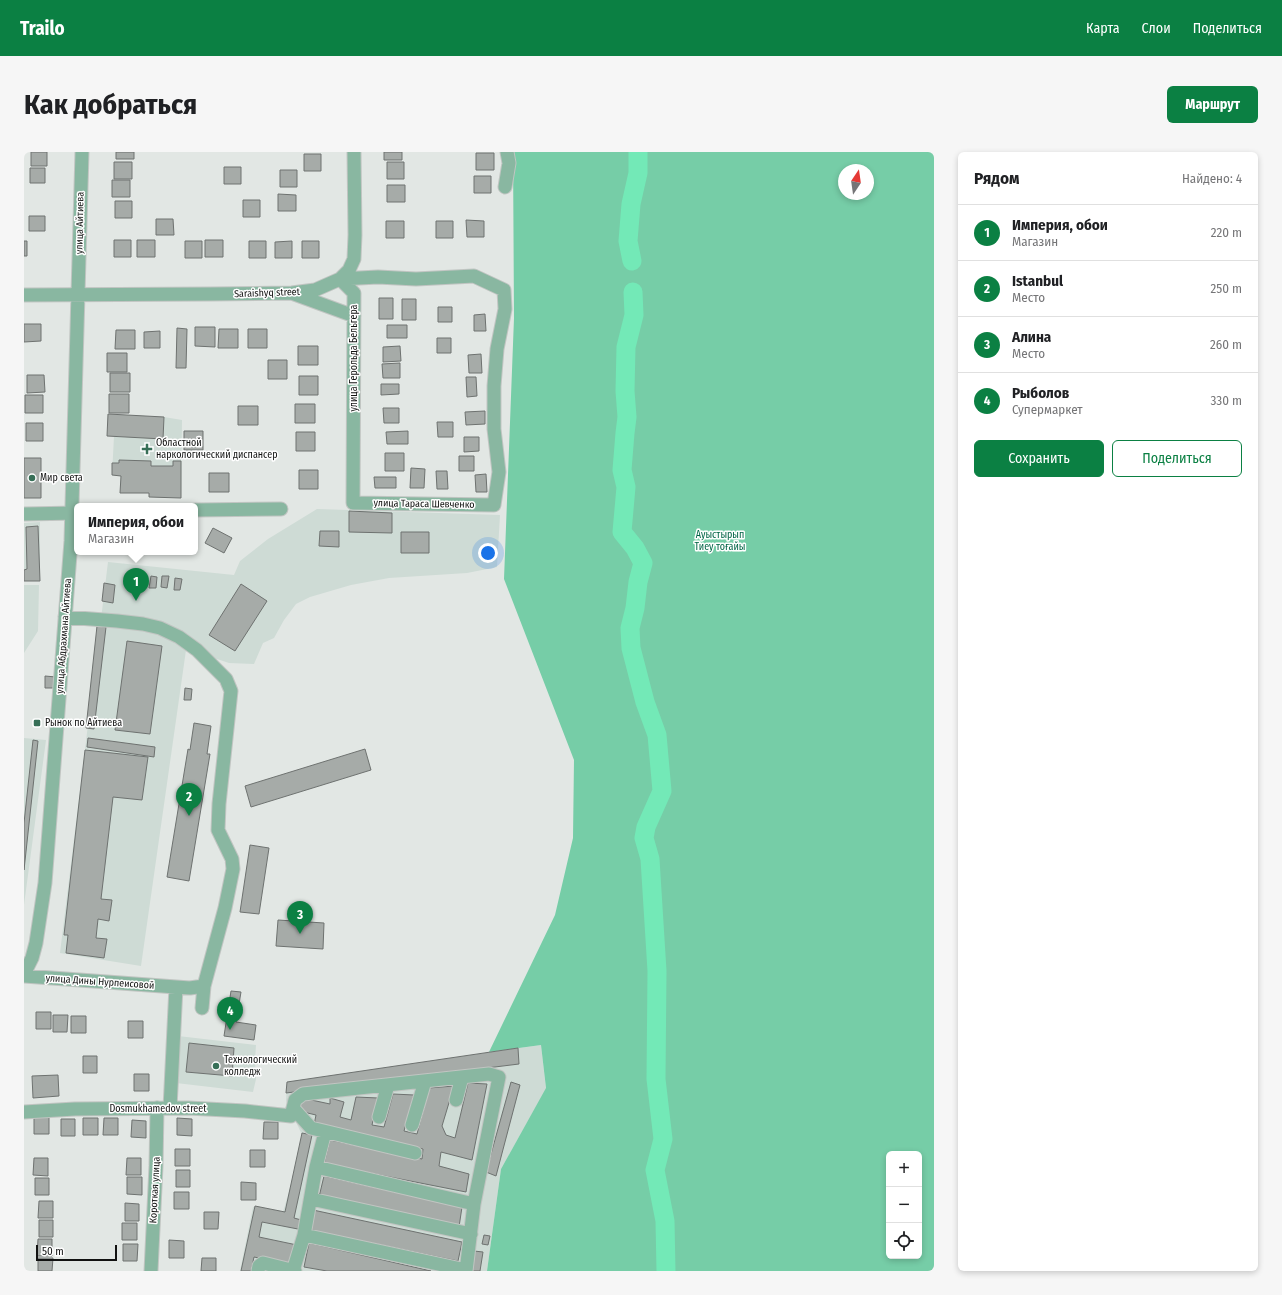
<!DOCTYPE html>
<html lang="ru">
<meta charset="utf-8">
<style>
body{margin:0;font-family:"Fira Sans Condensed",sans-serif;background:#f6f6f6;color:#202124}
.controls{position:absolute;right:12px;bottom:12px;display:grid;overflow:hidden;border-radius:6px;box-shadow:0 2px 6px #0003}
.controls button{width:36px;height:36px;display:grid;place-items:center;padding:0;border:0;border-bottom:1px solid #e0e0e0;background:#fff;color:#202124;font:20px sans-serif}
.compass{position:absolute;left:814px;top:12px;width:36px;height:36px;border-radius:50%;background:#fff;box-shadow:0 2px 6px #0003;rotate:13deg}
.scale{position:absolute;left:12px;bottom:10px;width:81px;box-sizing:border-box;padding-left:4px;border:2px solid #111211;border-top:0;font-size:11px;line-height:14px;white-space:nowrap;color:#111211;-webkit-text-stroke:3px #fff;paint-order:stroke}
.you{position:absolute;left:464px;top:401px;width:14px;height:14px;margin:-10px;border:3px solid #fff;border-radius:50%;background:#1a73e8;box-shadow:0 0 0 6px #1a73e833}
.badge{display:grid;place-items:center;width:26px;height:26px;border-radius:50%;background:#0b8043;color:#fff;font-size:13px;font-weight:700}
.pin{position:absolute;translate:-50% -33px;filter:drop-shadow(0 1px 2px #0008)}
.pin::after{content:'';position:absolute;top:21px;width:14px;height:12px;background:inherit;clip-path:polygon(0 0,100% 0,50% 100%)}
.popup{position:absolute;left:50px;top:351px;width:124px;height:52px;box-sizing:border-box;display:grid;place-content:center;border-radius:6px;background:#fff;filter:drop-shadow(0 1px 3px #0005);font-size:13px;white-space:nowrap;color:#757577}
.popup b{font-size:15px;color:#202124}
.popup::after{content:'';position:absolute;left:50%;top:100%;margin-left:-8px;border:8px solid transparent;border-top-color:#fff}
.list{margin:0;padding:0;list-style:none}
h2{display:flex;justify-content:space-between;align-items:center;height:52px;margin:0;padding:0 16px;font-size:17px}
h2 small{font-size:13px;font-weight:400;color:#757577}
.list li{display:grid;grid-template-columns:26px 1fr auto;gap:12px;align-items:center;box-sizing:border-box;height:56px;padding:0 16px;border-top:1px solid #e0e0e0}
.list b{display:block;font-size:15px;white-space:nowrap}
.list p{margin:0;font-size:13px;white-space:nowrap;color:#757577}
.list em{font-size:13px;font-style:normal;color:#757577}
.actions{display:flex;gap:8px;padding:12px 16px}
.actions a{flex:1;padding:9px 0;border:1px solid #0b8043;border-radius:6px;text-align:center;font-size:14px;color:#0b8043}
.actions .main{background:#0b8043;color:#fff}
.icon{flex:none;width:22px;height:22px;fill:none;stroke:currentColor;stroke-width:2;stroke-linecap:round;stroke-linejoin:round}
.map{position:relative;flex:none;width:910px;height:1119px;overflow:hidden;border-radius:6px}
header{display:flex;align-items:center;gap:24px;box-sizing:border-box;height:56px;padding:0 20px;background:#0b8043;color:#fff}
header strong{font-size:19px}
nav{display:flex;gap:22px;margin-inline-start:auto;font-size:14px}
.intro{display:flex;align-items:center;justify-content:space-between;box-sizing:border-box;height:96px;padding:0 24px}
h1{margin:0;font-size:28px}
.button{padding:10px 18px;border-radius:6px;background:#0b8043;color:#fff;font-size:14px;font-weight:700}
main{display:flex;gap:24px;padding:0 24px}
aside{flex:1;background:#fff;border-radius:6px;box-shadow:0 2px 6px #0003}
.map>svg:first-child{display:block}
.built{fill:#cedbd5}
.green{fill:#76cda7;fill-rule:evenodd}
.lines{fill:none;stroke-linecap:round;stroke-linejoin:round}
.river{stroke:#73e9b7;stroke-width:19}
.building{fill:#a6aba8;stroke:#6e7270}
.minor-casing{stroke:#c1c5c2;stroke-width:15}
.minor{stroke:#89b7a1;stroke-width:13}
.poi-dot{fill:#376f57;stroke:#fff;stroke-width:1.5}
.labels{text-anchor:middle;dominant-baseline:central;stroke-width:3;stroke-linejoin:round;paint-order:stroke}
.street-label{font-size:10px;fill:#111211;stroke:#fff}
.poi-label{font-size:10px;fill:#111211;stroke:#fff;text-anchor:start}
.park-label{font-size:10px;fill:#006445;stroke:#fff}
</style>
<header>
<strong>Trailo</strong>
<nav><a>Карта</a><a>Слои</a><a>Поделиться</a></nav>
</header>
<div class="intro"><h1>Как добраться</h1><a class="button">Маршрут</a></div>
<main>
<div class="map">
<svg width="910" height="1119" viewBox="0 0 910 1119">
<rect width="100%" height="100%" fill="#e2e7e4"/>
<path class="built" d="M84,262L140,265L158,268L157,346L125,345V341H96L97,324L88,323L90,284H83Z
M293,357L476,363L473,415L443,421L365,426L327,433L286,445L272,452L260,468L250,486L239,491L230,512L205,511L190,506L164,484L117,814L36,801L84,410L210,423L216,409L244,387Z
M16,370V429H0V371Z
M0,433H15L14,479L0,501Z
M0,586L22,588L0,753Z
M154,884L232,893L231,908L232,927L229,940L152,931Z
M517,893L522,937L477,1017L463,1119H216L229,1055L259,1060L280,987L262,949L263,930Z"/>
<path class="green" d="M489,0H910V1119H463L477,1017L522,936L517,893L465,900L531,763L549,686L550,608L480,427L490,166ZM820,18H844V42H820ZM865,1002H895V1104H865Z"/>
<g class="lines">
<path class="river" d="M608,109L604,89L607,52L614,21V0
M609,140L610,163L602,195L601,239L603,265L601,281L598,318L602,335L598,380L611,396L619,411L614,430L611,456L606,476L607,496L621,550L633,583L638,639L622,675L620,686L626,707L633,819L632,927L639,987L631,1018L641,1069L642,1119"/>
</g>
<path class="building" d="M7,0H23V14H7Z
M92,0H110V7H92Z
M360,0H378V8H360Z
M452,1H470V18H452Z
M280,2H297V19H280Z
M90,10H108V27H90Z
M363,10H380V27H363Z
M200,15H217V32H200Z
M6,16H21V31H6Z
M256,18H273V35H256Z
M450,24H467V41H450Z
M88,28H106V45H88Z
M363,33H381V50H363Z
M254,42L272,43V59H254Z
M219,48H236V65H219Z
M91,49H108V66H91Z
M5,64H21V79H5Z
M132,67H149L150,83H132Z
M442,68L460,69V85H443Z
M362,69H380V86H362Z
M412,69H429V86H412Z
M90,88H107V105H90Z
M113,88H131V105H113Z
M181,88H199V105H181Z
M0,89H3V104H0Z
M161,89H178V106H161Z
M225,89H242V106H225Z
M268,89V106H251V90Z
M278,89H295V106H278Z
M355,146H369V167H355Z
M378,147H392V168H378Z
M414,155H428V170H414Z
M461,162L462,179H450V163Z
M0,172H17V189L0,190Z
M363,173H383V186H363Z
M171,175H191V195L171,194Z
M153,176L163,177L162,216H152Z
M195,177H214V196H194Z
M224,177H243V196H224Z
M92,178H111V197H91Z
M136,179V196H120V180Z
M413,186H427V201H413Z
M274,194H294V213H274Z
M376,194L377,209L359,210V195Z
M83,201H103V220H83Z
M457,202L458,221H445L444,203Z
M244,208H263V227H244Z
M376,211V226H359L358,212Z
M86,221H106V240H86Z
M3,223H20L21,240L3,241Z
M275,224H294V243H275Z
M442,225H452L453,244L443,245Z
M357,232H375V242L357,243Z
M85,242H105V261H85Z
M1,243H19V261H1Z
M271,252H291V271H271Z
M214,254H234V273H214Z
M359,256H375V271H360Z
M461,259V272L442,273L441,260Z
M84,262L140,265L139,287L83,284Z
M413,270H429V285H414Z
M2,271H19V289H2Z
M160,279H179V298H160Z
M384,279V292H363L362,280Z
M272,280H291V299H272Z
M440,285H455V299L440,300Z
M361,301H380V319H361Z
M435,304H450V319H435Z
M0,306H17V346H0Z
M95,308L127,309V314H149V309H157V346L125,345V341H96L97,324L88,323V311H95Z
M387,316L401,317L400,336H386Z
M275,318H294V337H275Z
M412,319H423L424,337H413Z
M185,321H205V340H185Z
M462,322L463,340H452L451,323Z
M350,325H372V336H351Z
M325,359L368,361V381L325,380Z
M14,374L16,429H0V418L3,417L2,375Z
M189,376L208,386L200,401L181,391Z
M296,379H315V395L295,394Z
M377,380H405V401H377Z
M127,424L133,425L132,436H125Z
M138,424H145L143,436L137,435Z
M151,426L158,427L156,438H150Z
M80,431L91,433L89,451L78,449Z
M217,432L243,449L211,499L185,483Z
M73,474L82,475L70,577L62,576Z
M103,489L138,494L126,582L91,578Z
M21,524L32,525L31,536H21Z
M161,536L168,537L167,548H160Z
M170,571L187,574L183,602H186L165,729L143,725L164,597L166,598Z
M64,586L131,595L130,605L63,595Z
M9,588L14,589L0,718V671Z
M341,597L347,618L227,655L221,634Z
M61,598L124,605L118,648L89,645L77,747L88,748L85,769L74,767L72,786L83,787L80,806L42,801L44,783H40Z
M226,693L245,696L235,762L216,760Z
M254,768L300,771L299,797L252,794Z
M207,839L217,840L212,870L232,873L230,888L200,884Z
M12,860H27V877H12Z
M29,863H44L43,880H29Z
M47,864H62V881H47Z
M104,869H119V886H104Z
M165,891L210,896L208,924L162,920Z
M494,896L495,912L262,941L263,930Z
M59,904H73V921H59Z
M110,922H125V939H110Z
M34,923L35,944L9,946L8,924Z
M487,930L496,933L472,1024L462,1020Z
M444,931L463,932L448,1008L417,1000L415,1014L445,1022L442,1040L300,1012L306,988L398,1007L399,997L290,973L292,963L275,959L278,946L306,952V946L320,950L316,965L327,968L332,945L354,946L348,973L360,975L369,942L390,943L380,979L393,982L405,936L430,934L418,974L422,983L431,986Z
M10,965H25V982H10Z
M59,966H74V983H59Z
M80,966H94V983H79Z
M153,966L168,967V984L153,983Z
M37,967H51V984H37Z
M108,968L122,969V986L107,985Z
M240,970H254V987H239Z
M278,981L288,983L270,1066L281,1069L279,1078L238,1070L235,1085L273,1093L269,1113L230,1105L227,1119H217L231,1054L261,1060Z
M151,997H166V1014H151Z
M226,998H241V1015H226Z
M10,1006H24V1024L9,1023Z
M103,1006H117V1023H102Z
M152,1018H166V1035H152Z
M300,1024L438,1055L435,1075L295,1045Z
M103,1025H118V1043L103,1042Z
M11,1026H25V1043H11Z
M217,1030L232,1031V1048H217Z
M150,1040H165V1057H150Z
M15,1049H29V1066H14Z
M101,1051L115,1052V1069H101Z
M289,1058L438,1090L434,1109L284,1078Z
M180,1060H195L194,1077H180Z
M15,1068H29V1085H15Z
M98,1071H113V1088H98Z
M460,1083L466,1084L464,1093L458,1092Z
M14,1087H28V1104H13Z
M145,1088L160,1089V1106H145Z
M285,1091L407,1119H303L280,1115Z
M99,1092H114L113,1109H99Z
M450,1099L459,1100L456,1119H447Z
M14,1106H29L28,1119H14Z
M178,1106H192V1119H177Z"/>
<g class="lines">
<g class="minor-casing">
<path id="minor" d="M481,35L485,11L483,0
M316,127L325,118L330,107L331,83L330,0
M270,142L330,164
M0,143L187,142L268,141L291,138L316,127L354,125L392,127L450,124L480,138L481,157L473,197L470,234V277L475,320L470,353L329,351L330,141L316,127
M171,358L257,357
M0,362L53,361
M41,465L93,469L119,472L136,476L155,485L173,498L202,527L207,539L195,652L194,678L208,707L209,717L201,756L180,834L178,856
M0,822L8,806L12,791L21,731L47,389L58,0
M0,824L152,835L166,836L180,834
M432,948L438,925
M146,956L152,835
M269,956L287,976L391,1001
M0,960L51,957L164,956L221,959L267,964L271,948L279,942L465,922L475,925L450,1052L442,1119
M355,965L364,933
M388,973L401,929
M292,1015L450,1052
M287,1047L447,1082
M280,1083L442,1118
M127,1119L132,1014L133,956
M234,1119L235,1114L239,1111L271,1119
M269,1119L280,1083L292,1015L301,980"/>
</g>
<use href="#minor" class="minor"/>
</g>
<g class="poi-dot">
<path d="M121 291h4v4h4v4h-4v4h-4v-4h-4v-4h4z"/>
<circle cx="8" cy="326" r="4"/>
<rect x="9" y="567" width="8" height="8" rx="2"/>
<circle cx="192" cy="914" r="4"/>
</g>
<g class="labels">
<g class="street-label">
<text transform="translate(56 71) rotate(-89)">улица Айтиева</text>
<text transform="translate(243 141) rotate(-2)">Saraishyq street</text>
<text transform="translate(330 206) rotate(-90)">улица Герольда Бельгера</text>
<text transform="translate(400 352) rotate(1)">улица Тараса Шевченко</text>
<text transform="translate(40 484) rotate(-86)">улица Абдрахмана Айтиева</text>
<text transform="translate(76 830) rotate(4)">улица Дины Нурпеисовой</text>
<text x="134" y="957">Dosmukhamedov street</text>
<text transform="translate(131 1038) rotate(-87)">Короткая улица</text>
</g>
<g class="poi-label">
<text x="132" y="291">Областной<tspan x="132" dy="12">наркологический диспансер</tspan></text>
<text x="16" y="326">Мир света</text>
<text x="21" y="571">Рынок по Айтиева</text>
<text x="200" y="908">Технологический<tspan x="200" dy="12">колледж</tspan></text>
</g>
<g class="park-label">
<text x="696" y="383">Ауыстырып<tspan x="696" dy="12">Тиеу тоғайы</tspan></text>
</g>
</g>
</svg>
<div class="controls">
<button>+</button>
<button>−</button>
<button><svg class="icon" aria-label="locate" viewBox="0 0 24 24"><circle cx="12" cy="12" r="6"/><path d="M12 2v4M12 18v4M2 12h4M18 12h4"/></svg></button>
</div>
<svg class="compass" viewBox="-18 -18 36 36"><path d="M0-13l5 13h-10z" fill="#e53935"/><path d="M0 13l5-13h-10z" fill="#757577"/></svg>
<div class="scale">50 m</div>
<div class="you"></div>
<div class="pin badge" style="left:112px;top:449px">1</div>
<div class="popup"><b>Империя, обои</b>Магазин</div>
<div class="pin badge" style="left:165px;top:664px">2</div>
<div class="pin badge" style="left:276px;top:782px">3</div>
<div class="pin badge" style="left:206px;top:878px">4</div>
</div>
<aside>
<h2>Рядом<small>Найдено: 4</small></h2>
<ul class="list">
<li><span class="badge">1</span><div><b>Империя, обои</b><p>Магазин</p></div><em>220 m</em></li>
<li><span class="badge">2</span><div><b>Istanbul</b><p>Место</p></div><em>250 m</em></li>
<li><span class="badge">3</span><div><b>Алина</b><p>Место</p></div><em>260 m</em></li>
<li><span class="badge">4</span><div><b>Рыболов</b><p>Супермаркет</p></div><em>330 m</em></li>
</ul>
<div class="actions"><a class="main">Сохранить</a><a>Поделиться</a></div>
</aside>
</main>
